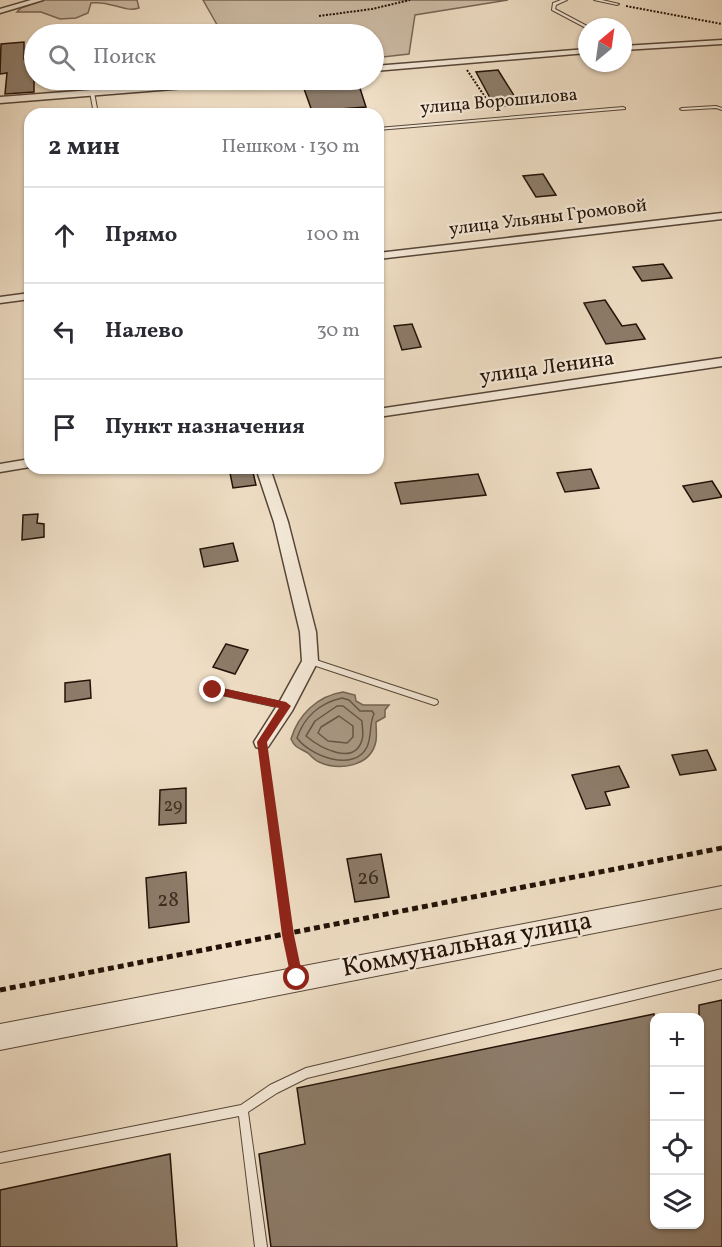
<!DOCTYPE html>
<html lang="ru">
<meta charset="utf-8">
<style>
body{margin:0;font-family:Vollkorn,serif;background:#f2f2f3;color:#2b2b33}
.controls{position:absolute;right:18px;bottom:18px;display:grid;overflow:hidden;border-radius:12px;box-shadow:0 2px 4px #0004}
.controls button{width:54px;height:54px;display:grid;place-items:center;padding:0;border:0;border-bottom:2px solid #e1e1e2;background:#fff;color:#2b2b33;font:30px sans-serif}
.compass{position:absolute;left:578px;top:18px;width:54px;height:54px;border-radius:50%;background:#fff;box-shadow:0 2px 4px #0004;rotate:29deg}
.stop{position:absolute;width:18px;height:18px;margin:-14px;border:4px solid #8f2418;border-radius:50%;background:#fff}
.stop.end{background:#8f2418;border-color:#fff;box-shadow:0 2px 6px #0008}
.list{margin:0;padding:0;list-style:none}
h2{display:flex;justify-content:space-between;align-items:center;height:78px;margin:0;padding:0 24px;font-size:26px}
h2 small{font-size:20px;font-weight:400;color:#7c7c81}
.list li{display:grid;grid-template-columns:39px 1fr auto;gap:18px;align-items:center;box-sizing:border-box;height:96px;padding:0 24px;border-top:2px solid #e1e1e2}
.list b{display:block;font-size:22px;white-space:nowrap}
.list em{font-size:20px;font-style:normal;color:#7c7c81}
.icon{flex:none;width:33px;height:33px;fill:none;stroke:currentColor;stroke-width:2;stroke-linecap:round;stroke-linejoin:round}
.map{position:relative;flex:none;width:722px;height:1247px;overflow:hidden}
.search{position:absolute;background:#fff;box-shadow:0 2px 4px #0004;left:24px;top:24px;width:360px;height:66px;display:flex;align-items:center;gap:15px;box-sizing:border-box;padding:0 21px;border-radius:33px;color:#7c7c81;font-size:22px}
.panel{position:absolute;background:#fff;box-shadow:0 2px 4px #0004;left:24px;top:108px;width:360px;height:366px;border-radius:18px}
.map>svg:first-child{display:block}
.green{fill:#ccbba5;stroke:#786656;stroke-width:1.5}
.water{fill:#aa9985;stroke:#746353;stroke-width:1.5}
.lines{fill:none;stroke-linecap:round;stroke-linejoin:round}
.shore{stroke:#665646;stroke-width:1.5}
.building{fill:#8d7c6a;stroke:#231208;stroke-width:1.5}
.service-casing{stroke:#564537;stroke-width:2}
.minor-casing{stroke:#564537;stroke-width:3}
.tertiary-casing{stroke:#564537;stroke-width:2}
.path-far2{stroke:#231208;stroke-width:2;stroke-dasharray:2 1.5;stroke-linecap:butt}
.path-far1{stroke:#231208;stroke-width:4;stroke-dasharray:4.5 3;stroke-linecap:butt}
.path{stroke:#231208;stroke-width:5;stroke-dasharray:6 4;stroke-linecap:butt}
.service{fill:#f5ead9;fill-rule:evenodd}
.minor{fill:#f5ead9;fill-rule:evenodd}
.tertiary{fill:#f5ead9;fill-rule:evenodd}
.route{fill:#8f2418}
.labels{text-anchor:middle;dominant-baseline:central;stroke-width:4.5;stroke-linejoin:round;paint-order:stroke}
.far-street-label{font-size:18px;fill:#231208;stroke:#f5ead9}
.number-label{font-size:18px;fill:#3e2c20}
.street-label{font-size:21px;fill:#231208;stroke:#f5ead9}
.near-number-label{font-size:21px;fill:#3e2c20}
.near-street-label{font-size:26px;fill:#231208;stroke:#f5ead9}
</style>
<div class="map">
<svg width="722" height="1247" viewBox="0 0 722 1247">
<rect width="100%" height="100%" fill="#efdec5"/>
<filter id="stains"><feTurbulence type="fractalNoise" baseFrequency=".00333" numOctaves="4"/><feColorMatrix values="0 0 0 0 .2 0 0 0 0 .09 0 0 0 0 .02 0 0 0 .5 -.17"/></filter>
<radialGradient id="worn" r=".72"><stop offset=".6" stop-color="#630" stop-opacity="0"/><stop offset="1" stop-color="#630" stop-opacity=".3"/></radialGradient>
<path class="green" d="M44,0H137L139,8C124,13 110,0 91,3L88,13L76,18L60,19L41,12H17L21,8Z
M203,0H508L415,15L409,54L374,58V34H208L220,30Z"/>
<path class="water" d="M343,692L355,695L356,701L363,705H389L385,710V717L376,722C376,728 377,735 376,741C371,767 339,771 319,762C314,760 311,756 308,753C299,748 295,748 291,739C298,715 317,696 343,692Z"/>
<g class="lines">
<path class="shore" d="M342,698L349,700L360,711H372L374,714C369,724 372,736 367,747C354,773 310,756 297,738C304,717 320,703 342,698Z
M337,706H343L362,721C362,727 364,734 362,740C354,767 319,747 306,736L315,721Z
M339,716L353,726V737L347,743L328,741L318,733L321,727Z"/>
</g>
<path class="building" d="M24,42V59L34,58V92L5,94L7,73L0,74L1,44Z
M498,70L520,105L495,107L476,72Z
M358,82L366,107L327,110L328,114H313L303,86Z
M543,174L556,195L536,197L523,176Z
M663,264L672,278L642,281L633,267Z
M605,300L622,326L636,324L645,339L606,344L584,303Z
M412,324L421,347L402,350L394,326Z
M229,468H252L256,485L233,488Z
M591,469L599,488L565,492L557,473Z
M478,474L486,495L401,504L395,483Z
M712,481L722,497L693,502L683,486Z
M38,514L37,523L44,524V537L22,540L23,515Z
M233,543L238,561L204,567L200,549Z
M226,644L248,650L235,674L213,667Z
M90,680L91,698L65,702V683Z
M707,750L716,770L680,775L672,755Z
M619,766L629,787L605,792L610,805L586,809L572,775Z
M186,788V823L159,825L160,790Z
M381,854L389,897L355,902L347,859Z
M186,872L189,922L149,928L146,878Z
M722,1000V1247H271L259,1154L305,1144L297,1088L654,1014V1224H699V1005Z
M170,1154L177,1247H0V1190Z"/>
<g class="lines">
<g class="service-casing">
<path id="service" d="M561,0H567L556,5L555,9L589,27L586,28L552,10L553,3Z
M594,0H602L619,4L617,5Z
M92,91L94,92L98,114H94L90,92Z
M716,106L722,108V110L716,108L682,110L680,109L682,108Z
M623,107L625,108V109L378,130V128Z
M310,658L437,700L438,702L437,704L434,705L307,663L306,661L307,659Z
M213,687L286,703L289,704L290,706L289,708L286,709L213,693L210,692L209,690L210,688Z
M722,969V979L307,1078L277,1093L248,1112L267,1247H255L239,1116L0,1163V1153L241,1105L270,1085L306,1068Z"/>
</g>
<g class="minor-casing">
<path id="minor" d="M31,0H43L0,13V9Z
M722,40V44L623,50V46Z
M587,49V53L374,71V66Z
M222,80H251L247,83L0,103V97Z
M722,213V219L378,259V253Z
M30,293V299L0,303V297Z
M722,358V366L378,417V409Z
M30,459V467L0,472V464Z
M256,468H270L288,522L316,632L318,661L292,711L268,747L262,749L256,747L254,742L280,701L302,661L300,632L274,522Z"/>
</g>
<g class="tertiary-casing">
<path id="tertiary" d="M722,886V908L0,1050V1024Z"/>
</g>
<path class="path-far2" d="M626,6L722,24
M319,16L372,9L410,0
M467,70L493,109"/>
<path class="path-far1" d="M264,757L270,800"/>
<path class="path" d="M270,798L293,961
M0,990L722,848"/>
<use href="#service" class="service"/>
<use href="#minor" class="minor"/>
<use href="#tertiary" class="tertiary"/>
</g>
<path class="route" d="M213,686L286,702L291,706L267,742L294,935L303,978L301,982L297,984L292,982L291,978L282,935L257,742L279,708L210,693L208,690Z"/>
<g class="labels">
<g class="far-street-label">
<text transform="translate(499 102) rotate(-5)">улица Ворошилова</text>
<text transform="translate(548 218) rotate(-7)">улица Ульяны Громовой</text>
</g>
<g class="number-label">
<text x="173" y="806">29</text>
</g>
<g class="street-label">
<text transform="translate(547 368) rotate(-8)">улица Ленина</text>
</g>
<g class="near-number-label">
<text x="368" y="878">26</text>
<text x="168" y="900">28</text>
</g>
<g class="near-street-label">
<text transform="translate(467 945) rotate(-11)">Коммунальная улица</text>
</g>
</g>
<rect width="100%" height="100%" filter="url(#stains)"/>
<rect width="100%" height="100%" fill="url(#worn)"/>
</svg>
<div class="controls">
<button>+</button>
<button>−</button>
<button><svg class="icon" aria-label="locate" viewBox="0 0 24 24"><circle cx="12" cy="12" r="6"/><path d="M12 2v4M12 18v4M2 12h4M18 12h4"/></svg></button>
<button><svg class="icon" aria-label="layers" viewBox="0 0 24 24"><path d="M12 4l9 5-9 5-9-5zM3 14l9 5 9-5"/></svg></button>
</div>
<svg class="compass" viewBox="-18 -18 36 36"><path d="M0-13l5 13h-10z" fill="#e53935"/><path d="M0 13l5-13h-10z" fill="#7c7c81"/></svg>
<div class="stop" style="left:297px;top:978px"></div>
<div class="stop end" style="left:213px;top:690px"></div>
<div class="search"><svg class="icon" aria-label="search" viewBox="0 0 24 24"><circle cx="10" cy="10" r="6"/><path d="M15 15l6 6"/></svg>Поиск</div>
<section class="panel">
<h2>2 мин<small>Пешком · 130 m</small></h2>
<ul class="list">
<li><svg class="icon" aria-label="ahead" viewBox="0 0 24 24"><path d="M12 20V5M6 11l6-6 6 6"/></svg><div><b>Прямо</b></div><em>100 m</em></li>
<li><svg class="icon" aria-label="left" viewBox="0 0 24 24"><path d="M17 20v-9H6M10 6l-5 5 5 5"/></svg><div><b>Налево</b></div><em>30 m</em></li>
<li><svg class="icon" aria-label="arrive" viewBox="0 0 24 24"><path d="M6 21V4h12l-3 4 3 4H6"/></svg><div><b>Пункт назначения</b></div></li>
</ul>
</section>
</div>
